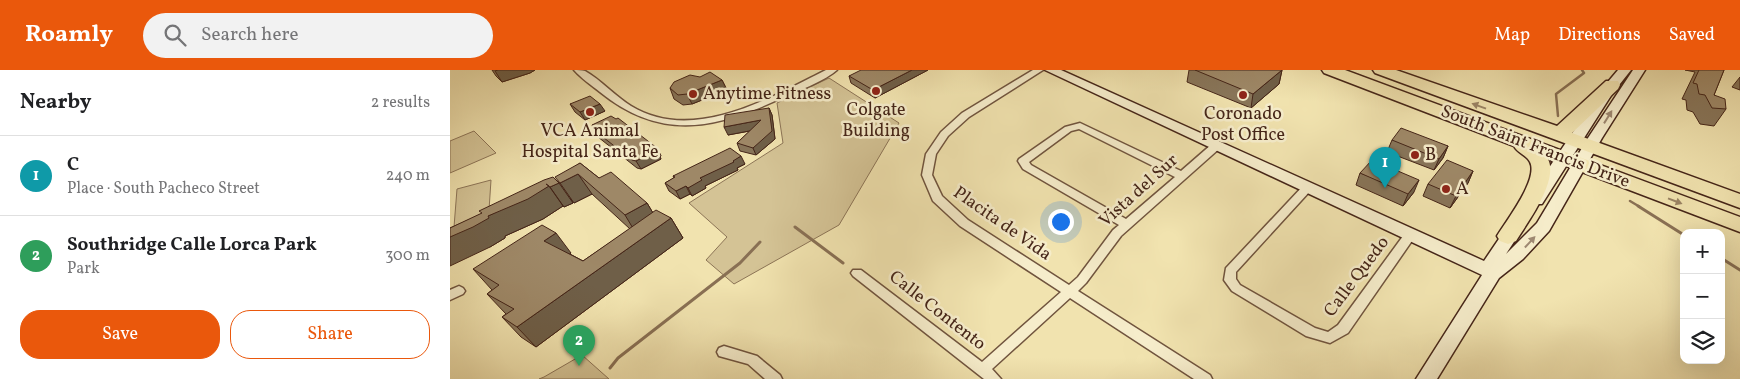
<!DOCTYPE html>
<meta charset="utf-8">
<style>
body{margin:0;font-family:Vollkorn,serif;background:#f2f2f2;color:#202124}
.controls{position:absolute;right:15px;bottom:15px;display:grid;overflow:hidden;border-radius:10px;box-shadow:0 5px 20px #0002}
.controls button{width:45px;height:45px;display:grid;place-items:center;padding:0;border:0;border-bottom:1px solid #e0e0e0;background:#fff;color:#202124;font:25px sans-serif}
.you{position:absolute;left:610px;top:151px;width:18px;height:18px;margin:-12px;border:4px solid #fff;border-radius:50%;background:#1a73e8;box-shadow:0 0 0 8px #1a73e833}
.badge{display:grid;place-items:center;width:32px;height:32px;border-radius:50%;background:#ea580c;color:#fff;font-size:16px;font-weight:700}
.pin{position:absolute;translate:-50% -41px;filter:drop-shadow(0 1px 2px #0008)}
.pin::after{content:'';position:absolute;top:26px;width:18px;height:15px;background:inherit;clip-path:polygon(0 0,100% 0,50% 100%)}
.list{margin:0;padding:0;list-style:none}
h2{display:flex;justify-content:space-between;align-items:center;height:65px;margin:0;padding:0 20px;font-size:21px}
h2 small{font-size:16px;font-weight:400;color:#757577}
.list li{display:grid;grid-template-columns:32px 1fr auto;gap:15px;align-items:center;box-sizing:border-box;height:80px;padding:0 20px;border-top:1px solid #e0e0e0}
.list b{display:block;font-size:19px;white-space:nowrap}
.list p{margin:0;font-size:16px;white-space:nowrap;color:#757577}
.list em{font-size:16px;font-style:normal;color:#757577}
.actions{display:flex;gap:10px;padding:15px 20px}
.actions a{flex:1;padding:11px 0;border:1px solid #ea580c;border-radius:20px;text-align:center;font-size:18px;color:#ea580c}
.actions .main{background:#ea580c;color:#fff}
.icon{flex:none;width:28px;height:28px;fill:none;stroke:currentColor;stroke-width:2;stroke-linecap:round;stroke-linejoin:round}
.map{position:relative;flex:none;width:1290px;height:309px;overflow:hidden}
header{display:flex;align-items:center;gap:30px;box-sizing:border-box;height:70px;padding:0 25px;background:#ea580c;color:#fff}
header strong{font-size:24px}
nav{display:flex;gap:28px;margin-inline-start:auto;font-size:18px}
.search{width:350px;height:45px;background:#f2f2f2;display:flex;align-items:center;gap:12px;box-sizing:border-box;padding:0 18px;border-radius:28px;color:#757577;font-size:19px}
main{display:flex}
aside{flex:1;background:#fff}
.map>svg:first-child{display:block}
.green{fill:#d4c395;stroke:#8c7456}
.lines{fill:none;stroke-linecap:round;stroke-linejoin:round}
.stream-far1{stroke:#897054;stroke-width:2.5}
.stream{stroke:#897054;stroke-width:3}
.street-casing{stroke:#70543e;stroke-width:3}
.secondary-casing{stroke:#452518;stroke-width:3}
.highway-casing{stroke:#452518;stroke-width:3}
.street{fill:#f6edcb;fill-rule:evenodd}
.secondary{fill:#f6edcb;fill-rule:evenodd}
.highway{fill:#f1e3af;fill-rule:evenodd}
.wall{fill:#887559;stroke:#452518}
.shaded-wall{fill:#6f5f48;stroke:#452518}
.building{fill:#9e8867;stroke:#452518}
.oneway{fill:#9b8464}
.oneway2{fill:#9e8972}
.poi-dot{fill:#8f2418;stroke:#f6edcb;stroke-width:2}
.labels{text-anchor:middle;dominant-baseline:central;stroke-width:5;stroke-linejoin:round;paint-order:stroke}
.poi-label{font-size:18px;fill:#452518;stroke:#f6edcb;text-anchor:start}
.street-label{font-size:18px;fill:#452518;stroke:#f6edcb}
</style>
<header>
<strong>Roamly</strong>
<div class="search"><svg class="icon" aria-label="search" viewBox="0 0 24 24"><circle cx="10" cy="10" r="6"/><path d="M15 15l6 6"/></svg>Search here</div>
<nav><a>Map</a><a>Directions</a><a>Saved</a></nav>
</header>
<main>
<aside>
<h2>Nearby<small>2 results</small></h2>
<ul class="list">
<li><span class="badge" style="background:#0f9aa8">1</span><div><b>C</b><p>Place · South Pacheco Street</p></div><em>240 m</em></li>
<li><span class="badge" style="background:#2e9e5b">2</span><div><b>Southridge Calle Lorca Park</b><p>Park</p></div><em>300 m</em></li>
</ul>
<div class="actions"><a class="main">Save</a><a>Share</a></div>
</aside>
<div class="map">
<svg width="1290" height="309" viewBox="0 0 1290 309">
<rect width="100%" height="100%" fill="#f1e3af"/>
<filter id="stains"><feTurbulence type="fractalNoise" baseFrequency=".004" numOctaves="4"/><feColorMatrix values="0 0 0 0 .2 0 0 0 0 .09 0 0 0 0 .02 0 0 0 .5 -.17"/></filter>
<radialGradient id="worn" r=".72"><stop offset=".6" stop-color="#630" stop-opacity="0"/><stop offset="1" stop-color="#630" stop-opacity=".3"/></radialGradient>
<path class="green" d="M379,8L449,53L389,155L284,214L256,190L277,167L239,133L333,73L327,33Z
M24,61L46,83L0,103V71Z
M41,110L39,140L4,157L7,119Z
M132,285L159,309H89L94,307Z"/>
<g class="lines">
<path class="stream-far1" d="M1108,46L1106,24L1134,3L1132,0
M1180,131L1190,137"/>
<path class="stream" d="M1188,136L1234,165
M345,157L393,193
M1271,188L1290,200
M160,298L168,288L290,193L310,172"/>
<g class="street-casing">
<path id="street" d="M124,0C127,0 132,0 135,1C151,10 165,26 181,36C243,74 320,28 376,0H387C376,10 351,20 336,26C268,58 213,73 150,22C141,15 131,8 124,0Z
M583,0H593L519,47L498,66L486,84L482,105L492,126L518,150L619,215L628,207L663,160L669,155L573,99L568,91L569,89L615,57L630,53L731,101L762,74H770L771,76L770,78L671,166L636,213L628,221L760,305L762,309H744L620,228L542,299L551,309H534L403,206L401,203L403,200H411L532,292L611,222L510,156L483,131L472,105L476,84L491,62L512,43ZM629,59L725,107L676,149L581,95L579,92L621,61Z
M857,115L861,116L862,118L861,120L786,202V209L790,215L865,258L878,262L888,255L956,162L960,161L966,165L898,263L880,273L856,266L782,221L774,210L776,198L853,116Z
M9,216L13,218L15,221L13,224L0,230V220Z
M274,276L307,286L330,305L332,309H315L298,294L269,286L267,282L269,278Z"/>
</g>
<g class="secondary-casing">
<path id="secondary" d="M595,0H611L1034,191L1061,151H1073L1075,155L1056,184L1087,153L1138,68L1183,0H1195L1152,68L1099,161L1073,189L1049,208L987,309H966L1032,205Z
M1168,0H1181L1162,24L1092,134H1080L1078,130L1080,126L1152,19Z"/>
</g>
<g class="highway-casing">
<path id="highway" d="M872,0H895L1290,147V162L1098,89C1109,111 1077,153 1066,171L1058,174L1050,171L1047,166C1056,151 1089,109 1080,92C1077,85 1067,83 1064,76L874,3Z
M923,0H946L1107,56L1156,11H1168L1170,15L1168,19L1122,63L1290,124V138L925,3Z"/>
</g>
<use href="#street" class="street"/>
<use href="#secondary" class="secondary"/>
<use href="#highway" class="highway"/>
</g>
<path class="wall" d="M42,0H85L80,3L52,12L46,6Z
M478,0L425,28L401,13L399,6Z
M739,0H832L829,14L801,38L737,12Z
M1235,0H1274L1264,25L1276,39L1264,56L1250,54L1243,42L1237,40L1236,30L1232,29L1245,2Z
M1290,7V20L1282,17Z
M272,10L277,20L242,34L233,35L224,29L220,18Z
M120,34L155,41L135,50L125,42Z
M319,38L322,45L325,69L306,85L290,81L287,73L300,61L278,65Z
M142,55L207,78L211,86L210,87L211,89L191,99L187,98L148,67Z
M942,70L998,76L993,88L984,100L937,82Z
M130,93L149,108L197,133L203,143L221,148L233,168L86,277L71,267L52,247L56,244L37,224L42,220L23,199L121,183L120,184L133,191L180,159L142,124L124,133L120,128L123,133L114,137L112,135L113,136L93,149L55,166V168L40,177L0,158L108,111Z
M295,94L287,98L288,100L255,116L256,118L242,126L240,124L230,129L219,121L215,113L224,108L223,106Z
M1023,101L1018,113L1000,138L973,126L978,114Z
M910,103L964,122L953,136L906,115Z"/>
<path class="shaded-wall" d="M48,0H85L80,3L52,12L45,1Z
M462,0H478L425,28L423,20Z
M832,0L829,14L801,38L803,24Z
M272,10L277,20L242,34L237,24Z
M150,34L155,41L135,50L130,42Z
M319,38L322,45L325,69L306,85L303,78Z
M311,50L315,58L278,65L274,57Z
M998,76L993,88L984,100L989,89Z
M207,78L211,86L210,87L211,89L191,99L186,91Z
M291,86L295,94L287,98L288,100L255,116L256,118L242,126L238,118L250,108Z
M1023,101L1018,113L1000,138L1006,126Z
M128,104L142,124L124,133L110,113Z
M969,110L964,122L953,136L958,124Z
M109,113L123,133L114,137L100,117Z
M99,116L113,136L93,149L55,166V168L40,177L0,196V167L38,146Z
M236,116L240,124L230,129L226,121Z
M197,133L209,153L187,165L175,145Z
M221,148L233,168L86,277L67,257Z
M106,163L121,183L110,191L94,171Z"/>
<path class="building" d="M411,0H462L423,20L399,6Z
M745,0H832L803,24Z
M1249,0H1274L1264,25L1275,29L1276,39L1262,38L1255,25L1249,24L1247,14L1243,13Z
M260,2L272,10L237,24L228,25L220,18L224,12L240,5L250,7Z
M140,26L150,34L130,42L120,34Z
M319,38L322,61L303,78L287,73L311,50L274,57L275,45Z
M161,46L166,49L168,48L207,78L204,79L206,81L186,91L182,90L144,60L146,58L142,55Z
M951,58L998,76L989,89L942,70Z
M280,78L291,86L283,91L284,92L250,108L252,110L238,118L236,116L226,121L215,113L225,107L223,106Z
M922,90L969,110L958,124L910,103Z
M997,90L1023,101L1006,126L978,114Z
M130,93L149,108L161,102L197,133L175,145L128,104L110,113L105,107Z
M103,107L109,113L100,117L96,114L99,116L78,129L38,146L39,148L23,157L0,167V158L32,143L29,141L94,110Z
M206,140L221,148L67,257L52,247L64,239L37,224L49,215L23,199L92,155L106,163L94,171L133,191Z"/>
<defs><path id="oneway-solid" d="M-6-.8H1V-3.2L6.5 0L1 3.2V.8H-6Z" transform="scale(1.25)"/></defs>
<g class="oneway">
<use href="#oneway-solid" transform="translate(1029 36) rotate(-160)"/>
<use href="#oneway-solid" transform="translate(1225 131) rotate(21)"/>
</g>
<g class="oneway2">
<use href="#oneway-solid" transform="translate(1158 47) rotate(-58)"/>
<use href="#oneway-solid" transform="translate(1080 172) rotate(-47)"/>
</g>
<g class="poi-dot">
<circle cx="426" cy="21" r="5"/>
<circle cx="243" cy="24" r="5"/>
<circle cx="793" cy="25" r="5"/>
<circle cx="140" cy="42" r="5"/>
<circle cx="965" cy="85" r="5"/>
<circle cx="996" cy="119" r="5"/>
</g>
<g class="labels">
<g class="poi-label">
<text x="253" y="24">Anytime Fitness</text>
<text x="426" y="40" text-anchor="middle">Colgate<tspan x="426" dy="21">Building</tspan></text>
<text x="793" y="44" text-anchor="middle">Coronado<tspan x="793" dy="21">Post Office</tspan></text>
<text x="140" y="61" text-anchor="middle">VCA Animal<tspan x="140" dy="21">Hospital Santa Fe</tspan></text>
<text x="975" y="85">B</text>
<text x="1006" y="119">A</text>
</g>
<g class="street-label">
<text transform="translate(1085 77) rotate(21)">South Saint Francis Drive</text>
<text transform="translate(689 121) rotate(-42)">Vista del Sur</text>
<text transform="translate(552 154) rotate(35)">Placita de Vida</text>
<text transform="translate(907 207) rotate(-53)">Calle Quedo</text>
<text transform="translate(487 241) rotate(38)">Calle Contento</text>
</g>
</g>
<rect width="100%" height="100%" filter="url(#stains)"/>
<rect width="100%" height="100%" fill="url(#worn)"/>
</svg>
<div class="controls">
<button>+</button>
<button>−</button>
<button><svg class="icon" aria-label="layers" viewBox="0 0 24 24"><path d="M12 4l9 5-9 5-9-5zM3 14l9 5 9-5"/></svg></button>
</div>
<div class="you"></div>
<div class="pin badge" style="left:935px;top:118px;background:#0f9aa8">1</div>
<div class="pin badge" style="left:129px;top:296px;background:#2e9e5b">2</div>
</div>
</main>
